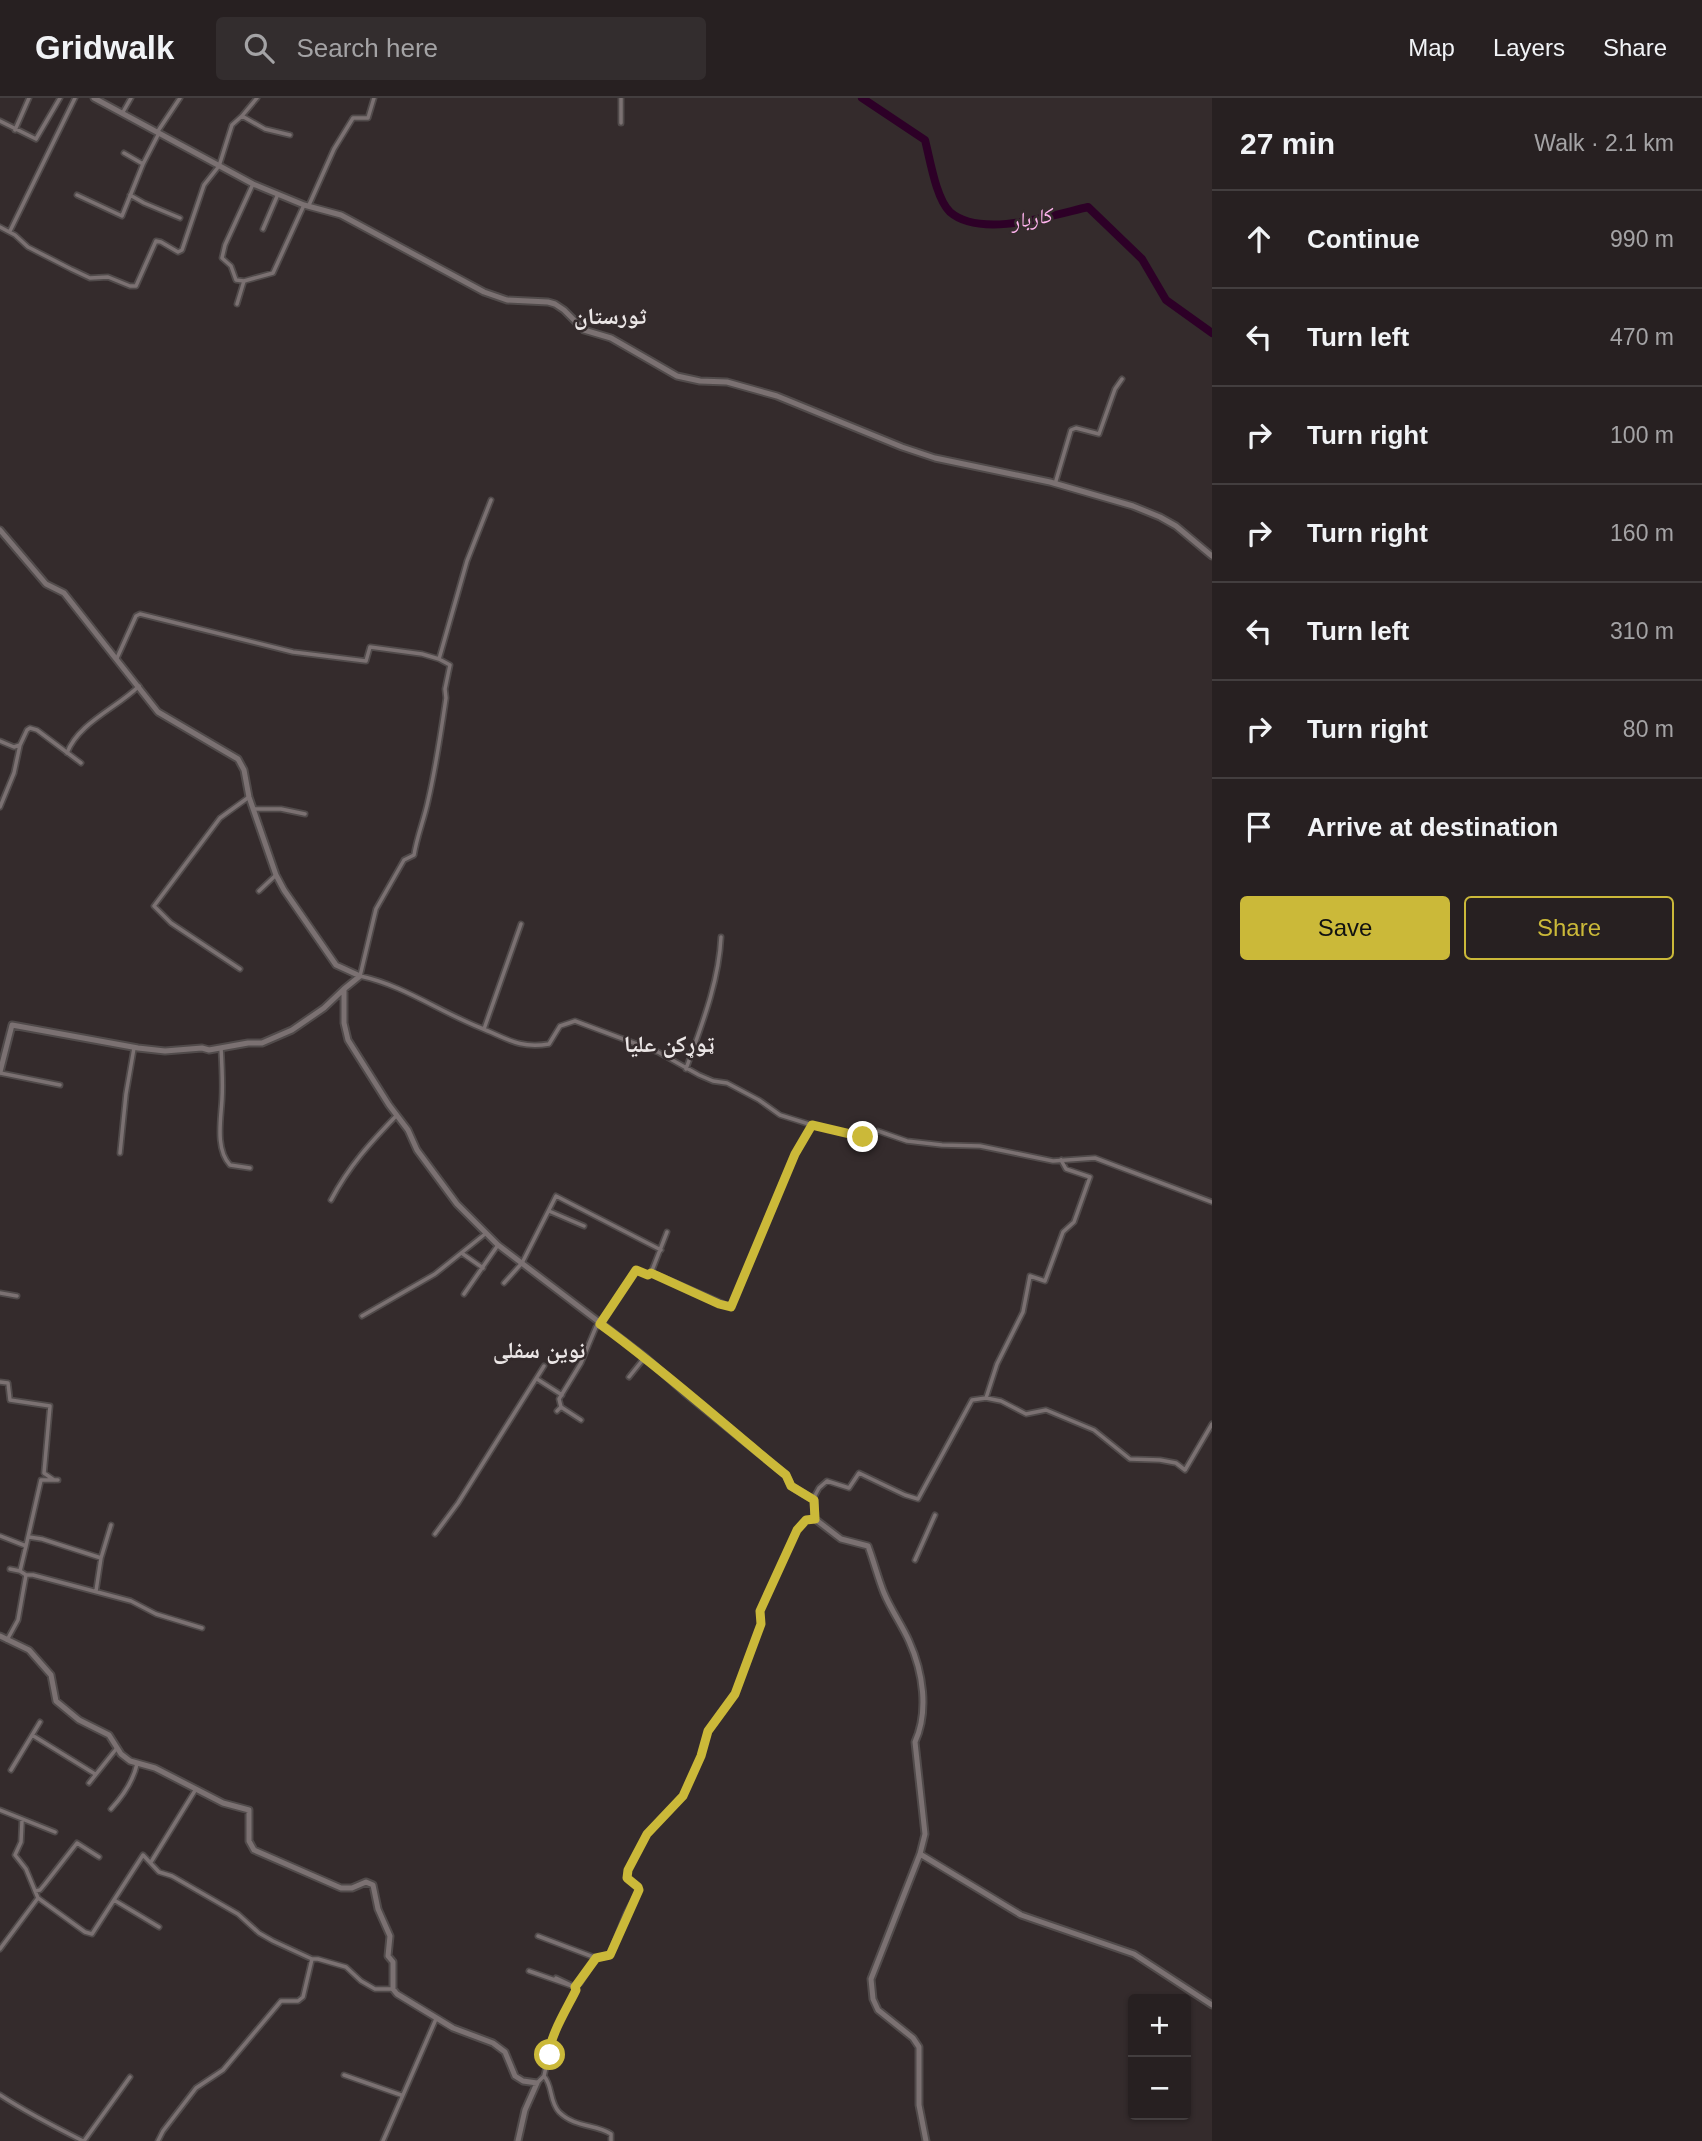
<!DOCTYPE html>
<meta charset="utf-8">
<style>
body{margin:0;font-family:Helvetica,"Noto Naskh Arabic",sans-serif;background:#332d2e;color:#f1f3f6}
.controls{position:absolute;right:21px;bottom:21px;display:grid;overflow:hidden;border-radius:7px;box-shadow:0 2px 5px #0004}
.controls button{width:63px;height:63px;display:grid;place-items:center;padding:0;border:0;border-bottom:2px solid #433e3f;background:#272021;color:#f1f3f6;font:35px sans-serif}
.stop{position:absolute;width:21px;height:21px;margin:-16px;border:5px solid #cbb939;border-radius:50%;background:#fff}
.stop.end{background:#cbb939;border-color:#fff;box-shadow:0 2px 7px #0008}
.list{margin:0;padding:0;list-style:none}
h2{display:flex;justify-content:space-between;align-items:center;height:91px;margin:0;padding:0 28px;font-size:30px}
h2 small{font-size:23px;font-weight:400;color:#a4a3a5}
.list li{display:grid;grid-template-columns:46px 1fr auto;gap:21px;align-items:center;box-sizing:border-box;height:98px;padding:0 28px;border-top:2px solid #433e3f}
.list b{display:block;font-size:26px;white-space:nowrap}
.list em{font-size:23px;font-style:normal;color:#a4a3a5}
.actions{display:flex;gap:14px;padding:21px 28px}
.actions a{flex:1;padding:16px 0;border:2px solid #cbb939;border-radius:7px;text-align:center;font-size:24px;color:#cbb939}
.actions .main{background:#cbb939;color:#111}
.icon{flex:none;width:38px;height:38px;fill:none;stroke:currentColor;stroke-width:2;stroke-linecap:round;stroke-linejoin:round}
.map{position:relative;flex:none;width:1212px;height:2043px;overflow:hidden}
header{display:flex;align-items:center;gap:42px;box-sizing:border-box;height:98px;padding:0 35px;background:#272021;border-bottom:2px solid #433e3f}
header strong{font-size:33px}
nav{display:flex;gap:38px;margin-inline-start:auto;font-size:24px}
.search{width:490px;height:63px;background:#332d2e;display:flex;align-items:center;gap:18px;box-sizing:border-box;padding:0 24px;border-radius:7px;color:#a4a3a5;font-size:26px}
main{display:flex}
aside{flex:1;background:#272021}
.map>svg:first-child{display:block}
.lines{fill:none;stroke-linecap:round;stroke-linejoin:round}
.river{stroke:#2d0027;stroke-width:8}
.minor-casing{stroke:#514b4b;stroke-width:7}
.tertiary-casing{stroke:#514b4b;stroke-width:9}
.minor{stroke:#7b7172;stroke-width:3.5}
.tertiary{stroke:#7b7172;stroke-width:5}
.route{stroke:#cbb939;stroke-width:9}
.labels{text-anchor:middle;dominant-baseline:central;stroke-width:5;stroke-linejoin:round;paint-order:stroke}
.water-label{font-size:21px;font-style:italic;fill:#ffb3ee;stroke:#342b2c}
.quarter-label{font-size:23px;font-weight:bold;fill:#ebe6e6;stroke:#342b2c}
</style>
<header>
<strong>Gridwalk</strong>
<div class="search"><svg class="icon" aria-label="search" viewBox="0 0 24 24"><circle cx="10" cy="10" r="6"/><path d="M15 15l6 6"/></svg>Search here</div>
<nav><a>Map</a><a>Layers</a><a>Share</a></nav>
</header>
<main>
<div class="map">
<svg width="1212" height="2043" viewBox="0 0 1212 2043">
<rect width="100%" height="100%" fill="#342b2c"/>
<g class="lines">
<path class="river" d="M862,0L925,42C930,61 936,101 950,114C981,141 1053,117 1088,109L1142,161L1166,202L1212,235"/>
<g class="minor-casing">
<path id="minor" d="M621,0V25
M123,14L131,0
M242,18L265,31L290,37
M0,23L36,41L60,0
M15,32L29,0
M158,33L180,0
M124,55L143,66
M77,97L122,118L143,66L159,35
M130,97L144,105L180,120
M309,107L334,51L353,20H368L374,0
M0,129L15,137L28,149L71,171L90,180L108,179L130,188H136L156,143L161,144L178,154L182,152L204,87L219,68L232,27L242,18L257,0
M263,131L278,96
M10,133L75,0
M244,183L236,182L231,168L222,160L225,147L253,86
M237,206L244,183L273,175L304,107
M1055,386L1071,332L1076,330L1099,336L1115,291L1122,281
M491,402L467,463L439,561L450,567L445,591L446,600C441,634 436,669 428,703C424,722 417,738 414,757L404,762L376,811L360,878C403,887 440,914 481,930C506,940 519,951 549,946L560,928L575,923L658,954L699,977L713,983L727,985L759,1002L780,1017L812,1027L863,1039L878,1033L907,1043L942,1047L980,1048L1053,1063L1095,1060L1212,1104
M117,560L136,518L140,516L293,554L366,563L370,549L422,556L439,561
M0,643L14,649L20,647L27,632L30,630L37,632L81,665
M67,655C78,625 117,610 139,588
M0,709L14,675L20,647
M254,711H281L305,716
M259,793L276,777
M240,871L171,825L154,808L220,720L249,699
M484,931L521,826
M221,950C222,967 223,984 222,1001C221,1021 215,1051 230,1067L250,1070
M686,971C701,929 719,884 721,839
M0,975L60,987
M120,1055L126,996L134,950
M331,1102C349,1068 370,1045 397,1017
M549,1113L584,1128
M463,1156L483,1170
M651,1175L667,1134
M504,1185L522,1165L556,1098L661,1152
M0,1195L17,1198
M464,1196L498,1147
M362,1218L435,1176L485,1136
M629,1279L645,1259
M537,1281L562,1297
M0,1284L8,1285L10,1302L50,1308L44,1375L54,1382
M986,1300L997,1266L1023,1214L1030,1178L1045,1183L1063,1134L1074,1124L1090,1079L1066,1071L1061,1062
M561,1309L581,1322
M557,1313L561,1309L559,1301L581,1265L596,1229L600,1226L636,1172L648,1177L651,1175L662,1179L731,1209L795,1057L812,1027
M813,1401L819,1390L827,1383L849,1390L859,1375L905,1397L918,1401L972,1302L986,1300L1001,1303L1026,1316L1046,1312L1094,1332L1130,1361L1160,1362L1176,1365L1185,1372L1212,1326
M435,1436L458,1405L544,1268
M0,1438L26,1448L41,1382H58
M29,1439L42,1441L101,1460
M915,1462L935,1417
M10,1471L20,1473
M26,1477H33L131,1503L156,1516L202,1530
M96,1493L101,1460L111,1427
M7,1542L18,1522L26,1477L20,1473L26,1448
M32,1637L95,1676
M11,1672L40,1624
M89,1685L117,1650
M111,1711C123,1698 133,1684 137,1666
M0,1712L55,1734
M22,1723L21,1744L15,1757L26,1771L38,1800L85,1834L92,1836L143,1757L159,1774L172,1778L238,1816L259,1835L273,1843L312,1861
M151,1764L196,1691
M35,1793L40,1792L45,1786L77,1745L99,1759
M114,1802L159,1829
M538,1838L596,1860
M0,1851L38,1800
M529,1873L575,1889
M556,1880L575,1889
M550,1961C548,1938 566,1912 576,1892L575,1889L580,1885L596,1860L610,1856L626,1816L639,1792L638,1789L627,1780L628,1772L647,1736L683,1698L701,1658L708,1633L735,1596L761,1526L760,1513L797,1432L806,1422L815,1421
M344,1977L401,1997
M544,1978C553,1988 549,2003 559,2014C575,2030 596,2026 611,2036V2043
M537,1985L544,1978L546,1969
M0,1997C26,2014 55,2029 83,2043
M84,2043L130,1979
M158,2043L163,2033L196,1990L223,1972L281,1903H298L303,1899L312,1861H318L346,1869L361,1883L375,1891H393
M383,2043L436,1921"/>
</g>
<g class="tertiary-casing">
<path id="tertiary" d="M94,0L253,86L304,107L341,117L484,194L507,202L548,204L555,206L564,212L584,232L611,240L677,278L700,283L727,284L777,298L902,349L935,360L1050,384L1133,408L1160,419L1176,428L1212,458
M0,432L46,486L64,495L158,614L238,661L244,672L249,699L276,777L284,792L336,867L360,878L344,891V925L348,942L389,1007L408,1032L417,1052L457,1106L498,1147L645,1259L684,1294L786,1377L791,1388L814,1402L815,1421L841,1441L868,1448C874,1464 878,1480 884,1495C891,1512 902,1527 909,1543C923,1574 929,1613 915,1644L925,1736L920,1756L871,1881L873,1901L878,1912L913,1940L919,1949V2007L926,2043
M0,974L12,927L138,950L165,953L202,950L209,952L248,945H262L292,932L324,910L344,891
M0,1538L29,1552L51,1577L56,1603L79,1622L109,1637L121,1656L130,1663L155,1670L223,1705L249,1712V1743L254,1752L341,1790H352L366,1784L373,1787L378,1811L390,1838L388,1858L393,1864V1891L397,1896L453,1930L493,1945L505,1954L515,1978L523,1983L537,1985L525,2012L518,2043
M920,1756L1021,1817L1134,1856L1212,1907"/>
</g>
<use href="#minor" class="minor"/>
<use href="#tertiary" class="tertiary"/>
</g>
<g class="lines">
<path class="route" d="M550,1957C547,1942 569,1907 576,1892L575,1889L596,1860L610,1857L639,1792L638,1789L627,1780L628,1772L647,1736L683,1698L701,1658L708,1633L735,1596L761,1526L760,1513L797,1432L806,1422L815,1421L814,1402L791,1388L786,1377C724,1327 665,1273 600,1226L636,1172L648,1177L651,1175L719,1206L731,1209L795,1056L812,1027L863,1039"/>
</g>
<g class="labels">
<g class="water-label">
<text transform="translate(1031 120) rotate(-10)">کاربار</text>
</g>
<g class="quarter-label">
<text x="610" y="218">ثورستان</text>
<text x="669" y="946">ټوړکن علیا</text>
<text x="539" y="1252">نوین سفلى</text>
</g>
</g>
</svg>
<div class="controls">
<button>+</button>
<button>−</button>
</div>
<div class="stop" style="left:550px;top:1957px"></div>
<div class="stop end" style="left:863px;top:1039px"></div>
</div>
<aside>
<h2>27 min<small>Walk · 2.1 km</small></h2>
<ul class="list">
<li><svg class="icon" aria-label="ahead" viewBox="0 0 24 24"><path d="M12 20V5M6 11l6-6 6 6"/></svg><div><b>Continue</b></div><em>990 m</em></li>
<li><svg class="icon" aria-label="left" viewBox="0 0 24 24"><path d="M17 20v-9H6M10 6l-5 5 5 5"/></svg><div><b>Turn left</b></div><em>470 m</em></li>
<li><svg class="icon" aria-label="right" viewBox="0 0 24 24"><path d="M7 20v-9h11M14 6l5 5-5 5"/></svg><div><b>Turn right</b></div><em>100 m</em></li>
<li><svg class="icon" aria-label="right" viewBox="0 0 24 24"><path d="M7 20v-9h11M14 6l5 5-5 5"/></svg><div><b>Turn right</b></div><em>160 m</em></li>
<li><svg class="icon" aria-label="left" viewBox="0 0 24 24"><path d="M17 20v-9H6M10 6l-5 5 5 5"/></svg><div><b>Turn left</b></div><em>310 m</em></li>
<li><svg class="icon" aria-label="right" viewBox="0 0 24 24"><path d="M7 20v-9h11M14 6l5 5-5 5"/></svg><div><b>Turn right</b></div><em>80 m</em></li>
<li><svg class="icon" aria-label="arrive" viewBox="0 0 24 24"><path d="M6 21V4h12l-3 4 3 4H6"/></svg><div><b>Arrive at destination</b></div></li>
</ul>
<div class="actions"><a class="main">Save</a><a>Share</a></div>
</aside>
</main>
